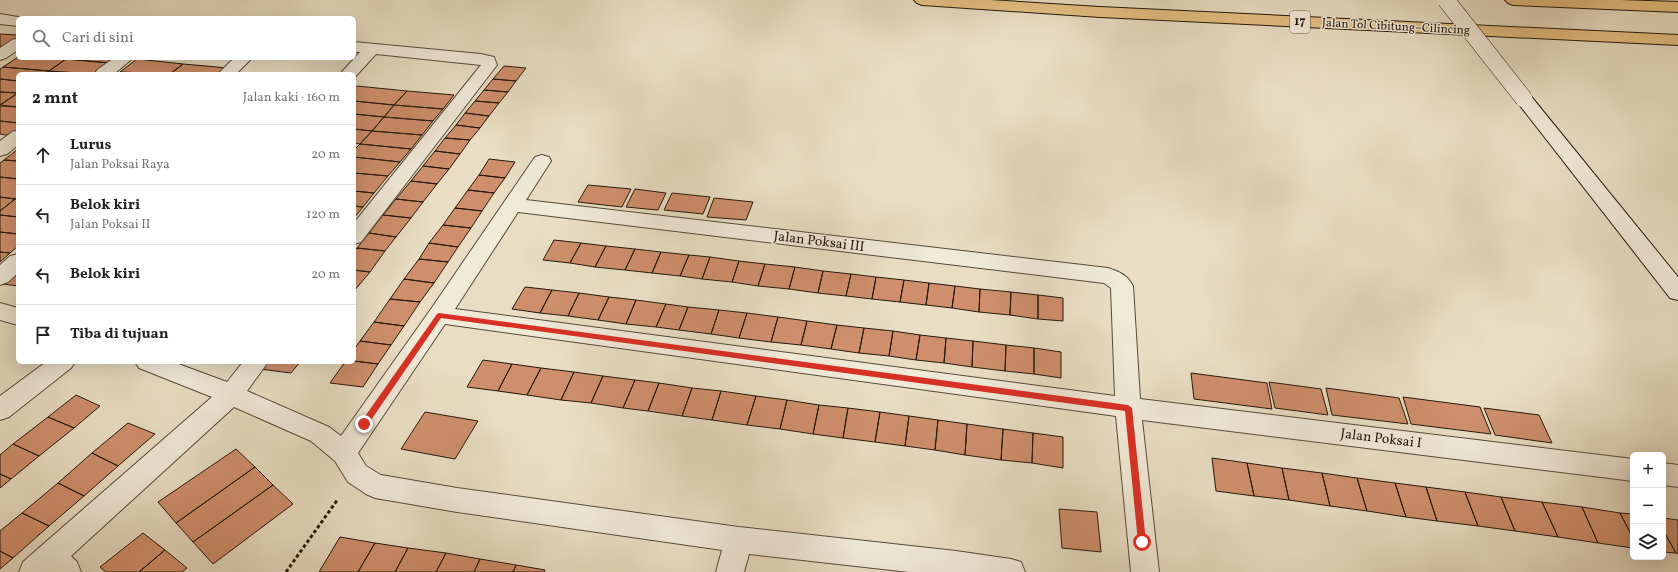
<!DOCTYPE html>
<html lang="id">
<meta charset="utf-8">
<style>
body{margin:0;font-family:Vollkorn,serif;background:#f2f2f2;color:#222}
.controls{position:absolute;right:12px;bottom:12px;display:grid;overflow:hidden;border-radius:6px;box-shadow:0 4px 16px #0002}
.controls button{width:36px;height:36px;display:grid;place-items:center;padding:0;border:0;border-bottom:1px solid #e0e0e0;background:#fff;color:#222;font:20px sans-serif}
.stop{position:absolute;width:12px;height:12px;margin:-9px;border:3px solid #d93025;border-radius:50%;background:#fff}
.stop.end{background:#d93025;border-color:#fff;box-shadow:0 1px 4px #0008}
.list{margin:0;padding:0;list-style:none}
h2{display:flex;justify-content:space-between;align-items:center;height:52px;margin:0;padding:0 16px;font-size:17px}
h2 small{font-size:13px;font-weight:400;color:#767676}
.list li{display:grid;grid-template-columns:26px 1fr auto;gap:12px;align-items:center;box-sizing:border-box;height:60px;padding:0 16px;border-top:1px solid #e0e0e0}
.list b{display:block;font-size:15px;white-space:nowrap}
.list p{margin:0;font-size:13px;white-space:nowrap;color:#767676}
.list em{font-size:13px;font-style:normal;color:#767676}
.icon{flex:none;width:22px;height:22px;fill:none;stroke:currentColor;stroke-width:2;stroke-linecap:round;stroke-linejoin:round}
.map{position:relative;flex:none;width:1678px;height:572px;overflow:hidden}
.search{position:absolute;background:#fff;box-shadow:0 4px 16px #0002;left:16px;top:16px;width:340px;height:44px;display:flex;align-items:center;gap:10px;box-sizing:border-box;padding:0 14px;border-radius:6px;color:#767676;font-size:15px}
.panel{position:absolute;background:#fff;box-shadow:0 4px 16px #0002;left:16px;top:72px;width:340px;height:292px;border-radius:6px}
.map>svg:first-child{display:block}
.building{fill:#cf8f6c;stroke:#24180b}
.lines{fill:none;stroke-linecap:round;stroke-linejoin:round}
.street-casing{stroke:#554a39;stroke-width:2}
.secondary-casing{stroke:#24180b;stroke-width:2}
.highway-casing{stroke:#24180b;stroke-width:2}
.path{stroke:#24180b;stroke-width:3;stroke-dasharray:3.5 2.5;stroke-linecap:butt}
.street{fill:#f1ead9;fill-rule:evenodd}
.secondary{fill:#f1ead9;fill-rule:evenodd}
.highway{fill:#e4bf82;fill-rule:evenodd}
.secondary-bridge-casing{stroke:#24180b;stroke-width:18;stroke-linecap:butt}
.secondary-bridge{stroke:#f1ead9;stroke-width:17}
.route{fill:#d93025}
.labels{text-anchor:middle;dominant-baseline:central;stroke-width:3;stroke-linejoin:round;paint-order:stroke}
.far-street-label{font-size:12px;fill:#24180b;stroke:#f1ead9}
.shield{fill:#f1ead9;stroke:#625749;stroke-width:1}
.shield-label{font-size:13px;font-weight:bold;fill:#24180b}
.street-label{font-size:14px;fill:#24180b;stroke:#f1ead9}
</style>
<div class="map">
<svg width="1678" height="572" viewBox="0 0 1678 572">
<rect width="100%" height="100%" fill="#e9dec4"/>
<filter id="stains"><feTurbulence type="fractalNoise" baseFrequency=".005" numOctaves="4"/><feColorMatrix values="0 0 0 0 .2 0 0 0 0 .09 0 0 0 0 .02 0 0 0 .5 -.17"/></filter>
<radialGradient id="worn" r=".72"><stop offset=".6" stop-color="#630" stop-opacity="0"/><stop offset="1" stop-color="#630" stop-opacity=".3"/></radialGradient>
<path class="building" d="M0,34L18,35V41L7,48L0,47Z
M18,57V58L66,59L49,71L3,67Z
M68,58H117L110,63L66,59Z
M66,59L110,63L95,74L49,71Z
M137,59L183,64L170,74L120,72Z
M183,64L228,68L220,74H170Z
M504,66L526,68L516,81L493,79Z
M3,67L49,71L45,74H18V81L0,79V69Z
M49,71L80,74H45Z
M0,79L18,81V93L0,92Z
M493,79L516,81L508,92L484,90Z
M357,86L407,91L394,105L354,101V89Z
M484,90L508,92L499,103L475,101Z
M407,91L454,95L443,109L394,105Z
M0,92L18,93L0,105Z
M18,93V107L0,105Z
M354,101L394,105L384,117L354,114Z
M475,101L499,103L489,116L465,113Z
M394,105L443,109L433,121L384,117Z
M0,106L18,107V123L0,121Z
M465,113L489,116L480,128L456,125Z
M354,114L384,117L372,131L354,129Z
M384,117L433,121L422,135L372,131Z
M0,121L18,123V131L12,136L0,134Z
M456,125L480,128L470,140L445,138Z
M354,129L372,131L360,144L354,143Z
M372,131L422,135L411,149L360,144Z
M445,138L470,140L460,154L435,151Z
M360,144L411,149L400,162L354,157V150Z
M18,149V161L4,160Z
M435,151L460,154L449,169L423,166Z
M354,157L400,162L388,176L354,173Z
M489,159L515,162L505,178L479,175Z
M4,160L18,161V179L0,177V163Z
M423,166L449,169L437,184L411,181Z
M354,173L388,176L374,193L354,191Z
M479,175L505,178L494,193L468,190Z
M0,177L18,179V197L15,199L0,197Z
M411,181L437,184L423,202L396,199Z
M588,185L631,189L622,207L578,202Z
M635,189L666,193L658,210L626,207Z
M468,190L494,193L482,211L455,208Z
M354,191L374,193L363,207L354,206Z
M672,193L710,197L703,214L664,210Z
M0,197L15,199L0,211Z
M714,198L753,202L746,220L707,217Z
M15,199H18V217L0,215V211Z
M396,199L423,202L411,218L383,215Z
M354,206L363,207L354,218Z
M455,208L482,211L471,228L443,225Z
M0,215L18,217V234L0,232Z
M383,215L411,218L396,237L369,233Z
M443,225L471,228L458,247L429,243Z
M0,232L18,234V246L10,253L0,252Z
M369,233L396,237L385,251L357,248Z
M554,240L581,243L570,263L543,260Z
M429,243L458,247L448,262L419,259Z
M581,243L606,246L595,267L570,263Z
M606,246L635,249L625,270L595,267Z
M357,248L385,251L370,272L354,270V251Z
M635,249L661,252L652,273L625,270Z
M0,252L10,253L0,262Z
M661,252L689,255L680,276L652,273Z
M689,255L710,257L702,279L680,276Z
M710,257L739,261L732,282L702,279Z
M419,259L448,262L434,283L404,279Z
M739,261L765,264L758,286L732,282Z
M765,264L795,267L789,289L758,286Z
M795,267L823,271L818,293L789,289Z
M354,270L370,272L354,291Z
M18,271V286L3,284Z
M823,271L851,274L846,296L818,293Z
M851,274L876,277L872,299L846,296Z
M876,277L904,280L900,302L872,299Z
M404,279L434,283L420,302L390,299Z
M904,280L929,283L926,305L900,302Z
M929,283L955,286L952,308L926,305Z
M955,286L980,289L979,312L952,308Z
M525,287L552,290L540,313L512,309Z
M980,289L1011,292L1010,315L979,312Z
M552,290L579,293L568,316L540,313Z
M1011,292L1038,295V319L1010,315Z
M579,293L609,297L598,320L568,316Z
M1038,295L1063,298V321L1038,319Z
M609,297L636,300L626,324L598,320Z
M390,299L420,302L404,326L374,322Z
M636,300L666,304L656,327L626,324Z
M666,304L688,307L679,330L656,327Z
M688,307L719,310L711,334L679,330Z
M719,310L747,313L739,338L711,334Z
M747,313L778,317L771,342L739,338Z
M778,317L807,321L801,345L771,342Z
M807,321L837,325L831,349L801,345Z
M374,322L404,326L391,345L360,341Z
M837,325L864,328L859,353L831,349Z
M864,328L893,331L889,356L859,353Z
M893,331L920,335L916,360L889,356Z
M920,335L946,338L944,363L916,360Z
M946,338L973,341L972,367L944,363Z
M360,341L391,345L378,364L354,361V349Z
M973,341L1006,345L1005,371L972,367Z
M1006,345L1034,348V374L1005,371Z
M1034,348L1061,352V378L1034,374Z
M483,360L512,364L498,391L467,387Z
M354,361L378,364L363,387L330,383L345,362Z
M265,362H300L291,373L260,369Z
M512,364L541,368L527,395L498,391Z
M541,368L574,372L561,400L527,395Z
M574,372L603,376L591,403L561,400Z
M1191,373L1267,383L1272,409L1194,399Z
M603,376L635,380L623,408L591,403Z
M635,380L659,383L648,411L623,408Z
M1269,382L1321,389L1328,415L1275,408Z
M659,383L692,388L682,416L648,411Z
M692,388L721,391L712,420L682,416Z
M1326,388L1399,398L1408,424L1332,415Z
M721,391L756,396L747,425L712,420Z
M76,395L100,406L74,428L48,417Z
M756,396L787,400L780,429L747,425Z
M1403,397L1480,407L1491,434L1411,424Z
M787,400L819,405L813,434L780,429Z
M819,405L848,408L843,438L813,434Z
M848,408L880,412L875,442L843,438Z
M1484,408L1539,415L1552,443L1495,435Z
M425,412L478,421L455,459L401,449Z
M880,412L909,416L905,446L875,442Z
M909,416L938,420L935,450L905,446Z
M48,417L74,428L39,456L13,444Z
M938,420L967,424L965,455L935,450Z
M128,423L155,434L118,466L92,453Z
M967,424L1003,429L1001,460L965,455Z
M1003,429L1033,433L1032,463L1001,460Z
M1033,433L1063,437V468L1032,463Z
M13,444L39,456L11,479L0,474V455Z
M236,449L255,467L176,523L158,502Z
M92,453L118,466L84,496L58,483Z
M1212,458L1247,463L1254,496L1216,491Z
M1247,463L1282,468L1289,500L1254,496Z
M255,467L273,485L193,542L176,523Z
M1282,468L1322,473L1330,506L1289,500Z
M1322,473L1357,478L1367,511L1330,506Z
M0,474L11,479L0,488Z
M1357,478L1395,483L1406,517L1367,511Z
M58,483L84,496L49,526L22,513Z
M1395,483L1426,487L1437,521L1406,517Z
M273,485L293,504L213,564L193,542Z
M1426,487L1465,492L1478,526L1437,521Z
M1465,492L1501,497L1515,531L1478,526Z
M1501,497L1542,502L1558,537L1515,531Z
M1542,502L1582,507L1598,543L1558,537Z
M1582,507L1620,513L1633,538V548L1598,543Z
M1059,509L1097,512L1101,552L1062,548Z
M22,513L49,526L13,558L0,551V531Z
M1620,513L1633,514V538Z
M1663,518L1678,520V554L1676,553L1663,530Z
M1663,530L1676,553L1663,552Z
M143,533L165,550L139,572H106L100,567Z
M340,537L375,543L358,572H319Z
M375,543L408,548L395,572H358Z
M408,548L446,553L436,572H395Z
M165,550L187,568L182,572H139Z
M0,551L13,558L0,569Z
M446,553L480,559L474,572H436Z
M480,559L516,565L513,572H474Z
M516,565L545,570L544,572H513Z"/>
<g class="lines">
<g class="street-casing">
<path id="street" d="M0,14L24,18H18V26L0,24Z
M18,38V50L6,58L0,60V48L12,40Z
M354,42L481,54L494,57L497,65L361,242L354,244V223L481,65L376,54L354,78V74H340L360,52H354Z
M114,58H133L114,74H95L97,70Z
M234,58H252L236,74H218Z
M18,130V145L7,154L0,156V141L12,132Z
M542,155L549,157L551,161L526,200L1108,268C1120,272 1127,275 1133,286L1140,399L1633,459V481L1142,420L1159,572H1131L1116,416L445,324L358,453L366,466L381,475L457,488L739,527L956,551L1011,559L1021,562L1025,572H909L749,554L744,572H716L722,550L457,512L375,498L366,494L348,482L335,461L311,441L234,407L71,556L77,562L81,572H19L23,562L40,547L212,397L139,368L135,362H173L227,382L243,362H268L247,391L329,427L341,436L431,309L535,157ZM518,212L1104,283L1111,288L1115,396L455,309Z
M18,254V273L8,282L0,285V265L10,256Z
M0,303L18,308V325L0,320Z
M46,362H75L71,368L9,417L0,420V396Z
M1663,463L1678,465V487L1663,485Z"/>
</g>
<g class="secondary-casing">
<path id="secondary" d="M1524,94L1530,95L1678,277V300L1670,298L1518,103L1515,99L1518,95Z"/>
</g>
<g class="highway-casing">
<path id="highway" d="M914,0H990L1100,7L1678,35V45L1100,17L922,5L917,3Z
M1505,0H1620L1678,2V12L1513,5L1508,3Z"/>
</g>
<path class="path" d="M286,572L338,499"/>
<use href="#street" class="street"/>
<use href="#secondary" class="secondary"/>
<use href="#highway" class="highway"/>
<g class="secondary-bridge-casing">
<path id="secondary-bridge" d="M1446,0L1524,99"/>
</g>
<use href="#secondary-bridge" class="secondary-bridge"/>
</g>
<path class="route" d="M439,313L1128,405L1132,408L1146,542L1142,546L1138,542L1125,411L441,318L367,426H361V422L437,314Z"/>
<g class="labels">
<g class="far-street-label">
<text transform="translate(1396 27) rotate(3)">Jalan Tol Cibitung–Cilincing</text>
</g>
<rect class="shield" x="1290" y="11" width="20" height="22" rx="3"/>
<g class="shield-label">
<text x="1300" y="22">17</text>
</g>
<g class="street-label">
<text transform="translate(819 242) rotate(7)">Jalan Poksai III</text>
<text transform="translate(1381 439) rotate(7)">Jalan Poksai I</text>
</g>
</g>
<rect width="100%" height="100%" filter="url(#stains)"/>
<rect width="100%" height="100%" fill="url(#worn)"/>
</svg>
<div class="controls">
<button>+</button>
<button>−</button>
<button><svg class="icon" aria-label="layers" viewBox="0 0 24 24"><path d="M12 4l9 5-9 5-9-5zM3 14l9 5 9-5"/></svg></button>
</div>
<div class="stop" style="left:1142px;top:542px"></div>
<div class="stop end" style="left:364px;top:424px"></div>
<div class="search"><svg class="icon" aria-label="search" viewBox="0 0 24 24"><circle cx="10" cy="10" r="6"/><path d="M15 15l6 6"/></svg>Cari di sini</div>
<section class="panel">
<h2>2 mnt<small>Jalan kaki · 160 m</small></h2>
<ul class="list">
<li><svg class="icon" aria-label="ahead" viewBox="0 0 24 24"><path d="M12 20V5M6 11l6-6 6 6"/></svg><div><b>Lurus</b><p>Jalan Poksai Raya</p></div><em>20 m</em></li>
<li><svg class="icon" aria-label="left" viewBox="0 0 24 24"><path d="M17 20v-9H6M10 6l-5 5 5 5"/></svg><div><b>Belok kiri</b><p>Jalan Poksai II</p></div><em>120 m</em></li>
<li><svg class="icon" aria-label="left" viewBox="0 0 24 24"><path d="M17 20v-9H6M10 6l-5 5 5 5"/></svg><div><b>Belok kiri</b></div><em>20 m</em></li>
<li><svg class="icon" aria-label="arrive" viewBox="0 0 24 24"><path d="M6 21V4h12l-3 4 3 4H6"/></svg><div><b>Tiba di tujuan</b></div></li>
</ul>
</section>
</div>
